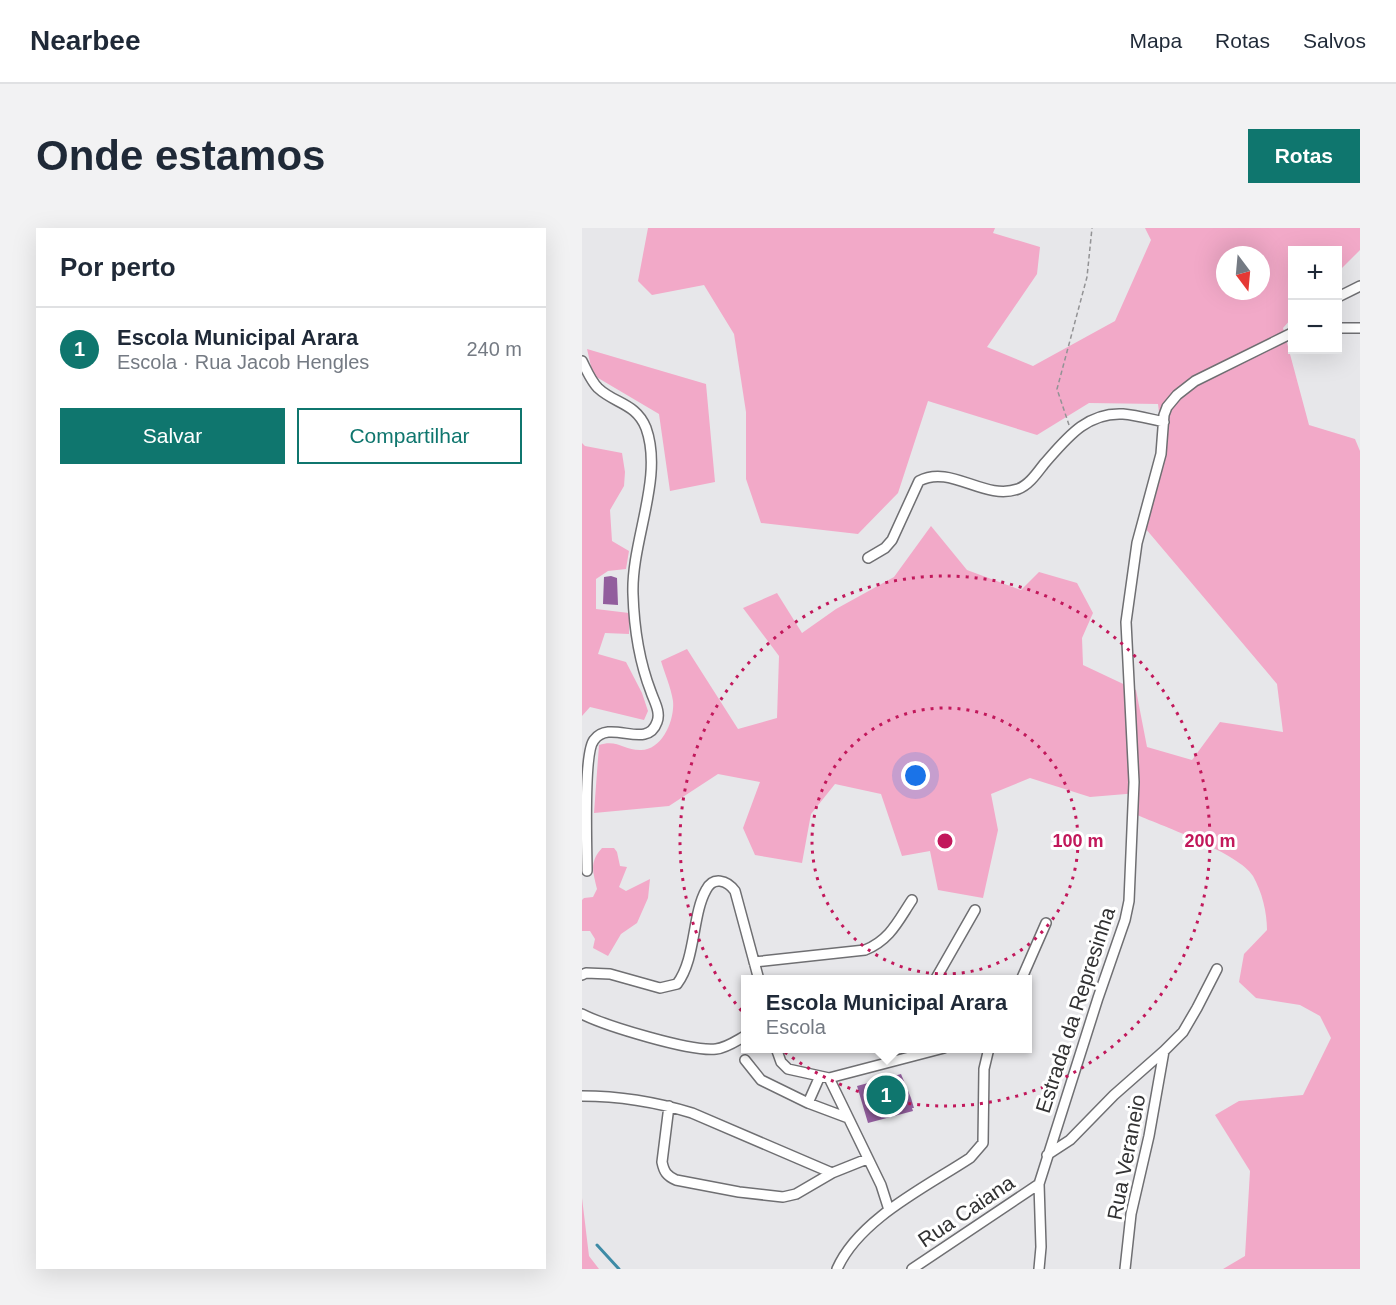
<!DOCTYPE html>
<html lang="pt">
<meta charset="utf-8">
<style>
body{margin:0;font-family:Arial,sans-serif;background:#f2f2f3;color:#1f2937}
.controls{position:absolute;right:18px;top:18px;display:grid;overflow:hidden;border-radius:0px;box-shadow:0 6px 24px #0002}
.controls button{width:54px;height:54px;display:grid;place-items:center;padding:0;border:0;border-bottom:2px solid #e0e1e3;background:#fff;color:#1f2937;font:30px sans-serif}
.compass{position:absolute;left:634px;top:18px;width:54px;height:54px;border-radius:50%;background:#fff;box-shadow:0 6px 24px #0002;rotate:164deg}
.you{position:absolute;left:334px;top:548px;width:21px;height:21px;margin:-15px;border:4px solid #fff;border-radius:50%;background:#1a73e8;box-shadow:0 0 0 9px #1a73e833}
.badge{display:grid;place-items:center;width:39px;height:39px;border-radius:50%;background:#0f766e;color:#fff;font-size:20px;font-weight:700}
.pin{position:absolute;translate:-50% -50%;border:3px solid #fff;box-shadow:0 2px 6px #0006}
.popup{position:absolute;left:159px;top:747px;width:291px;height:78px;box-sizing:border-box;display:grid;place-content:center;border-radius:0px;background:#fff;filter:drop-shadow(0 2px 4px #0005);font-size:20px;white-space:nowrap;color:#747a83}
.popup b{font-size:22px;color:#1f2937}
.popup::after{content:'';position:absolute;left:50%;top:100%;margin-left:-12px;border:12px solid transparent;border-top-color:#fff}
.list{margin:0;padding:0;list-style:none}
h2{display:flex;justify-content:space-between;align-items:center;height:78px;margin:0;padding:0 24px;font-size:26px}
h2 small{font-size:20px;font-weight:400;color:#747a83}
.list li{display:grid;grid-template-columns:39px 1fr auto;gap:18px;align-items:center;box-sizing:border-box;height:84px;padding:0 24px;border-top:2px solid #e0e1e3}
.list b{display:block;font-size:22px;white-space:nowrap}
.list p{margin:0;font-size:20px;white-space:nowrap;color:#747a83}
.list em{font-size:20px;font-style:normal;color:#747a83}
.actions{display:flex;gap:12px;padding:18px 24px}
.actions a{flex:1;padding:14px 0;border:2px solid #0f766e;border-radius:0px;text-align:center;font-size:21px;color:#0f766e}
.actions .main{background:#0f766e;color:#fff}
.map{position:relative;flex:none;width:778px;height:1041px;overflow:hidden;border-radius:0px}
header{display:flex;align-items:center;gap:36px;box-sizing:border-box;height:84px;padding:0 30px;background:#fff;border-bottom:2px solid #e0e1e3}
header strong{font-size:28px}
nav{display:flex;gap:33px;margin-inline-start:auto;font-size:21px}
.intro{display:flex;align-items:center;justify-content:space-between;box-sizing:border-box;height:144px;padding:0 36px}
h1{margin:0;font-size:42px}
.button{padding:15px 27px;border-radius:0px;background:#0f766e;color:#fff;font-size:21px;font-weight:700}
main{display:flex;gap:36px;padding:0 36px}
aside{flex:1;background:#fff;border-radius:0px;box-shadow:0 6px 24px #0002}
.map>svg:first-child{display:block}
.green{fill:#f2a9c8;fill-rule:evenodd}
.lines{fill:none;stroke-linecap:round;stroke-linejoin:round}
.stream{stroke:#3e8ba6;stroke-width:3}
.building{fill:#925e9d}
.minor-casing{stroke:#6f6f72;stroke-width:12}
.path{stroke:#939395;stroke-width:1.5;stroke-dasharray:4.5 3;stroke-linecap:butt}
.minor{stroke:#fff;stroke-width:9}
.ring{fill:none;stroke:#c2185b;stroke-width:3;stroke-dasharray:3 6}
.labels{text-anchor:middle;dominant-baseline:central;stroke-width:6;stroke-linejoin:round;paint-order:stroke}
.street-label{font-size:21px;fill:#323233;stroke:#fff}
.centre{fill:#c2185b;stroke:#fff;stroke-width:3}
.ring-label{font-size:18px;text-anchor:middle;font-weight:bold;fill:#c2185b;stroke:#fff;stroke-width:6;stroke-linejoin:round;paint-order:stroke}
</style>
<header>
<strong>Nearbee</strong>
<nav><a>Mapa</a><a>Rotas</a><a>Salvos</a></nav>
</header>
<div class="intro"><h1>Onde estamos</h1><a class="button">Rotas</a></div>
<main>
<aside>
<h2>Por perto<small></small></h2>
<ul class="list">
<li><span class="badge">1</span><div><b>Escola Municipal Arara</b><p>Escola · Rua Jacob Hengles</p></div><em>240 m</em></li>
</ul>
<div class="actions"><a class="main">Salvar</a><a>Compartilhar</a></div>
</aside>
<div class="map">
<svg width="778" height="1041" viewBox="0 0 778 1041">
<rect width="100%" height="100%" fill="#e7e7ea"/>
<path class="green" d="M66,0H413L411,5L458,19L455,46L405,119L451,138L533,93L569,12L563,0H778V22L756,44V22H710V90L701,100L727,197L773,211L778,223V1041H641L663,1028L668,943L633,887L657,873L721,867L749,810L738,788L718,777L674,770L657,754L662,726L685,702C685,684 680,664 671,648C658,626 581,598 555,587L556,565L508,569L448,550L409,566L416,602L401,670L356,662L348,623L320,628L299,566L253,556L229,586L220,635L173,627L161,600L178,554L136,546L87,578L12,585L17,517C35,511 42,522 58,522C80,523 93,492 91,473C89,460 83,446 79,433L105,421L156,501L195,490L197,428L161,380L195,365L220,405L254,381L312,349L349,298L385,342L439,362L457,344L495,355L511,385L500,410L501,437L554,462L565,519L610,532L638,494L701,504L695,456L558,294L581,216L576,176L507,175L455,207L346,173L316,265L276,306L179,295L164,251V184L152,106L122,57L70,67L56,53ZM643,27H679V63H643Z
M5,121L124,156L133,254L88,263L77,186L11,147Z
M0,215L3,218L40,225L43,244L42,258L28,282L30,313L47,323L44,341L26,343L14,351V381L47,385V406L23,405L16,426L44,434L60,465L66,483L62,492L8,479L0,488Z
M20,620H32L35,624L38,638L45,639L37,659L44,663L68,651L66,670L55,695L39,706L26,728L11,720L13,711L8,703H0V672L2,670L11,669L15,661C11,644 7,634 20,620Z
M0,970L7,1028L17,1041H0Z"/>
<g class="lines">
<path class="stream" d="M15,1017L37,1041"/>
</g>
<path class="building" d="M29,348L35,350L36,377L21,376L22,349Z
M319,846L329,870L332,880H330L331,883L286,895L275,858Z"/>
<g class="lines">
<g class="minor-casing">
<path id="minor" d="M756,69L778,58
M756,100H778
M0,133C5,143 9,153 16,160C33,176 54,175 64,200C82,250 49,313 51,366C52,399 57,433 69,464C72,473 79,484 75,494C65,523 28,490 12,512C1,525 5,621 5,643
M286,330L303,320L310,312L337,253C369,236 402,273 436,261C447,257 455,245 462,236C484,211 504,184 541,186C554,187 568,191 582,194
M172,734L283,722C308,712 316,693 330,672
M0,747L4,745L28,746L78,760L95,756C114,731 110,687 124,662C131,648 145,652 153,663L177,752
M353,752L393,682
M439,752L464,695
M0,786C24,798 109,824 134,821C144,820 154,813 163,808
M194,820L199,834L206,841L247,850L362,820
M163,832L179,852L226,875L238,848
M247,850L299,957L307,982
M0,868C37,868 74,874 110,885L250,945
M226,875L266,890
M87,878L80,934C82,944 85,948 94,952L157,964L201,969L214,966L250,945L285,931
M465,927L488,912L532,867L582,823
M255,1041C277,991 344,959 388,930L401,915L402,841L407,820
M330,1041L457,956
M457,1041L459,1019L457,956L516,770L543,692L547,673L552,554L544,394L555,315L579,226L582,187L585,179L595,167L613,153L710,105
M543,1041L549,986L567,908L582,823L601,804L615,780L635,741"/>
</g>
<path class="path" d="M487,197L475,161L505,49L510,0"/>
<use href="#minor" class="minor"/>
</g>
<g class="ring">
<circle cx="363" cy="613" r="133"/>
<circle cx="363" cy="613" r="265"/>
</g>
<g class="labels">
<g class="street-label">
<text transform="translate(493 782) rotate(-72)">Estrada da Represinha</text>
<text transform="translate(544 929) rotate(-79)">Rua Veraneio</text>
<text transform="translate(384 983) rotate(-34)">Rua Caiana</text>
</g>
</g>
<circle cx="363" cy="613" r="9" class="centre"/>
<g class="ring-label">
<text x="496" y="619">100 m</text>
<text x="628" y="619">200 m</text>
</g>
</svg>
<div class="controls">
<button>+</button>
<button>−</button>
</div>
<svg class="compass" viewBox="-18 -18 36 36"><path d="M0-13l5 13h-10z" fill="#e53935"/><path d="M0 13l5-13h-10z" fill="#747a83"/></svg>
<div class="you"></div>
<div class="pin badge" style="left:304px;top:867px">1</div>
<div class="popup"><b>Escola Municipal Arara</b>Escola</div>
</div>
</main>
